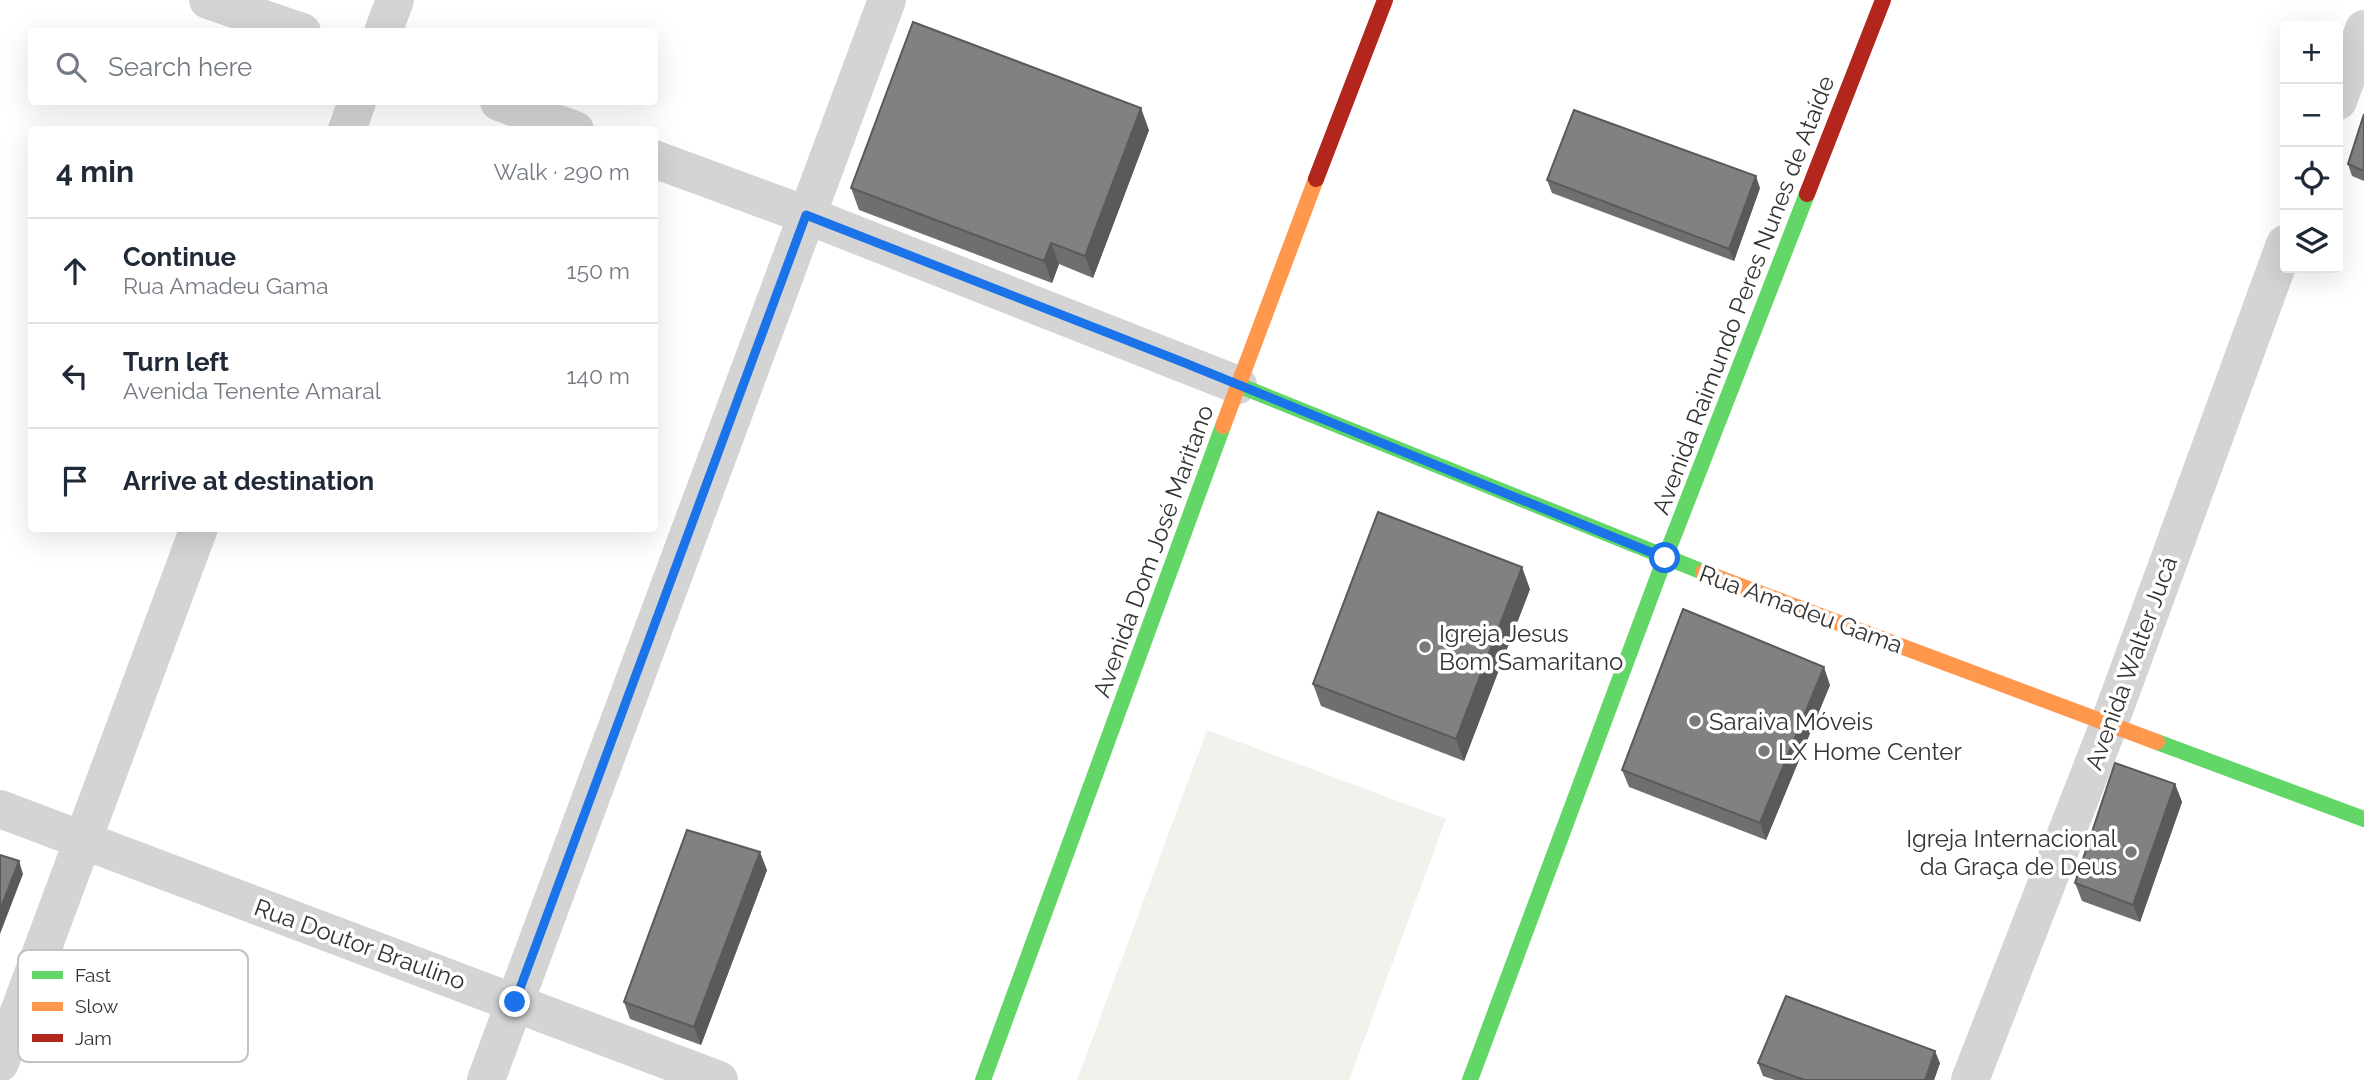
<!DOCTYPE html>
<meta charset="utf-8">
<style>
body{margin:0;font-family:Raleway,sans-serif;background:#f6f6f7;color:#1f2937}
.controls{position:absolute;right:21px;top:21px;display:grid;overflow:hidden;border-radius:7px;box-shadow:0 7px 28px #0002}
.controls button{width:63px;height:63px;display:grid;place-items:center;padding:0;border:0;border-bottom:2px solid #e0e1e3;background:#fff;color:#1f2937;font:35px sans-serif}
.stop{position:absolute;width:21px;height:21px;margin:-16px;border:5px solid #1a73e8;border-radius:50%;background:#fff}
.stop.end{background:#1a73e8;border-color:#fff;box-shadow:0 2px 7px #0008}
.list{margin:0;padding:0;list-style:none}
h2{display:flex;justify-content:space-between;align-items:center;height:91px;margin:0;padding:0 28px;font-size:30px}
h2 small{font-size:23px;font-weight:400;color:#747a83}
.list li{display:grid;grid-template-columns:46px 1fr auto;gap:21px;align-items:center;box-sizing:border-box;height:105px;padding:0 28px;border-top:2px solid #e0e1e3}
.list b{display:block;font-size:26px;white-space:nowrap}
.list p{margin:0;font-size:23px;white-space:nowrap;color:#747a83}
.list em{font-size:23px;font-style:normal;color:#747a83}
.icon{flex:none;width:38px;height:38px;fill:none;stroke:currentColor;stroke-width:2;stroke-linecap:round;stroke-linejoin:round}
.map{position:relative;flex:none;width:2364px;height:1080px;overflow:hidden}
.search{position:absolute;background:#fff;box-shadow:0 7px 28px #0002;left:28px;top:28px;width:630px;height:77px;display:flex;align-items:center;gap:18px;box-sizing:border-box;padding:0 24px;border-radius:7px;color:#747a83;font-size:26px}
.panel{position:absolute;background:#fff;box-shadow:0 7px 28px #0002;left:28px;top:126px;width:630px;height:406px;border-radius:7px}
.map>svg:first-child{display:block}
.pitch{fill:#f0f2ec}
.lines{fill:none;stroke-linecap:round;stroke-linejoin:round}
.street{stroke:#d4d4d4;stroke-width:38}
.fast{stroke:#63d668;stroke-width:16}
.slow{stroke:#ff974d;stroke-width:16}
.jam{stroke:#b3261e;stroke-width:16}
.wall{fill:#6f6f6f}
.shaded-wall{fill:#5a5a5a}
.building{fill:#818181;stroke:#5a5a5a;stroke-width:2}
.route{stroke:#1a73e8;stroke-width:9}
.poi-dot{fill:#7a7a7a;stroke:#fff;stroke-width:2.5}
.labels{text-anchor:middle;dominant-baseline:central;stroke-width:7;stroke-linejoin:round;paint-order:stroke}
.street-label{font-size:24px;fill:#333;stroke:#fff}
.poi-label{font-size:24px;fill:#333;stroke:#fff;text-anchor:start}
.key{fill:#fff;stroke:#c2c2c2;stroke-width:2}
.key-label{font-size:19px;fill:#333}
</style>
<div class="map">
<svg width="2364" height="1080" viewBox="0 0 2364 1080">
<rect width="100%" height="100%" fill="#fff"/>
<path class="pitch" d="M1207,730L1446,819L1349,1080H1077Z"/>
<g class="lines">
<path class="street" d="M208,0L302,32
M383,32L395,0
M2338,101L2364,29
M499,102L575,130
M347,130L357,102
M654,159L806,215L1238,385
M0,809L719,1080
M0,1063L199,528
M486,1080L887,0
M1970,1080L2109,724L2285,244"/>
<path class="fast" d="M1238,385L1703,572
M2157,742L2364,819
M983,1080L1223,426
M1470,1080L1665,558L1807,194"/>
<path class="slow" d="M1223,426L1316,179
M1703,572L2157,742"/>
<path class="jam" d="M1316,179L1385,0
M1807,194L1883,0"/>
</g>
<path class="wall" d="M2364,114V181L2352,176L2348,164Z
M1149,130L1093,278L1059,264L1052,283L859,210L851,188Z
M1547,180L1760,188L1734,261L1552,193Z
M1530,589L1464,761L1321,706L1313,684Z
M1830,685L1766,840L1629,787L1622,770Z
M2175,784L2182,802L2140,922L2082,901L2075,883Z
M767,870L701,1045L630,1019L624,1002Z
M1758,1063H1940L1934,1080H1775L1763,1076Z"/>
<path class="shaded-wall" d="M1141,108L1149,130L1093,278L1085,256Z
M1756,176L1760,188L1734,261L1729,249Z
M1051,243L1059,264L1052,283L1044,261Z
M1522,567L1530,589L1464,761L1456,739Z
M1824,667L1830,685L1766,840L1760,823Z
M2175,784L2182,802L2140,922L2133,905Z
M760,852L767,870L701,1045L694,1027Z
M19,861L23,874L0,934V910Z
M1935,1051L1940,1063L1934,1080H1925Z"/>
<path class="building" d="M913,22L1141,108L1085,256L1051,243L1044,261L851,188Z
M1574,110L1756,176L1729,249L1547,180Z
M2364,114V171L2348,164Z
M1378,512L1522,567L1456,739L1313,684Z
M1683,609L1824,667L1760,823L1622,770Z
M2115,763L2175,784L2133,905L2075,883Z
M687,830L760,852L694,1027L624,1002Z
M0,855L19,861L0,910Z
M1786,996L1935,1051L1925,1080H1804L1758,1063Z"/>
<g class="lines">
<path class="route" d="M515,1002L806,215L1180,361L1665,558"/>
</g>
<g class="poi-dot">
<circle cx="1425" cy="647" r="7"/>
<circle cx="1695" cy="721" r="7"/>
<circle cx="1764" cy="751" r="7"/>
<circle cx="2131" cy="852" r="7"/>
</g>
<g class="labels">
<g class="street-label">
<text transform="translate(1743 295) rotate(-69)">Avenida Raimundo Peres Nunes de Ataíde</text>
<text transform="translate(1153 551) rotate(-70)">Avenida Dom José Maritano</text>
<text transform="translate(1801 609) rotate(20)">Rua Amadeu Gama</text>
<text transform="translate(2131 663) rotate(-70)">Avenida Walter Jucá</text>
<text transform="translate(360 944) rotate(20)">Rua Doutor Braulino</text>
</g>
<g class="poi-label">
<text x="1439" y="633">Igreja Jesus<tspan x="1439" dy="28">Bom Samaritano</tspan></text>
<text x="1709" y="721">Saraiva Móveis</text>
<text x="1778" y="751">LX Home Center</text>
<text x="2117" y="838" text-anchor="end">Igreja Internacional<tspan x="2117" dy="28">da Graça de Deus</tspan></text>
</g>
</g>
<rect x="18" y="950" width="230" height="112" rx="10" class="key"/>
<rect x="32" y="971" width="31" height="8" fill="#63d668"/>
<rect x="32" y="1002" width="31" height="9" fill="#ff974d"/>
<rect x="32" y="1034" width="31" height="8" fill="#b3261e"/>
<g class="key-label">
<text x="75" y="982">Fast</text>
<text x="75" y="1013">Slow</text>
<text x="75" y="1045">Jam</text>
</g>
</svg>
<div class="controls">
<button>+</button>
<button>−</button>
<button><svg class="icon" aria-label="locate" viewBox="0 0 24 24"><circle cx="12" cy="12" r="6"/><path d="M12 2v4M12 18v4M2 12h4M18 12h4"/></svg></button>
<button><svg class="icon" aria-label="layers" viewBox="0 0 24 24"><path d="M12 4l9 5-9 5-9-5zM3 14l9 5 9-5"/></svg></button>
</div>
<div class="stop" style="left:1665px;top:558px"></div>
<div class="stop end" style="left:515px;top:1002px"></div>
<div class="search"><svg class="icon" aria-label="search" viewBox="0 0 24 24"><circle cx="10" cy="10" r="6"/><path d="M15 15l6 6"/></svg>Search here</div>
<section class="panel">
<h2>4 min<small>Walk · 290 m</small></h2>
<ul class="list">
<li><svg class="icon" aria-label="ahead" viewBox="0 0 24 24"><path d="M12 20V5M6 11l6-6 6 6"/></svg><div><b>Continue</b><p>Rua Amadeu Gama</p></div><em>150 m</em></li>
<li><svg class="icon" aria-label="left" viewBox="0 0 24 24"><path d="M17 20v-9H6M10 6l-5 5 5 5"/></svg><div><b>Turn left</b><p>Avenida Tenente Amaral</p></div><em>140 m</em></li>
<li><svg class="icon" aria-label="arrive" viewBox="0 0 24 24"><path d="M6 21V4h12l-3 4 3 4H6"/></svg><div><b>Arrive at destination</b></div></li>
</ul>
</section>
</div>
